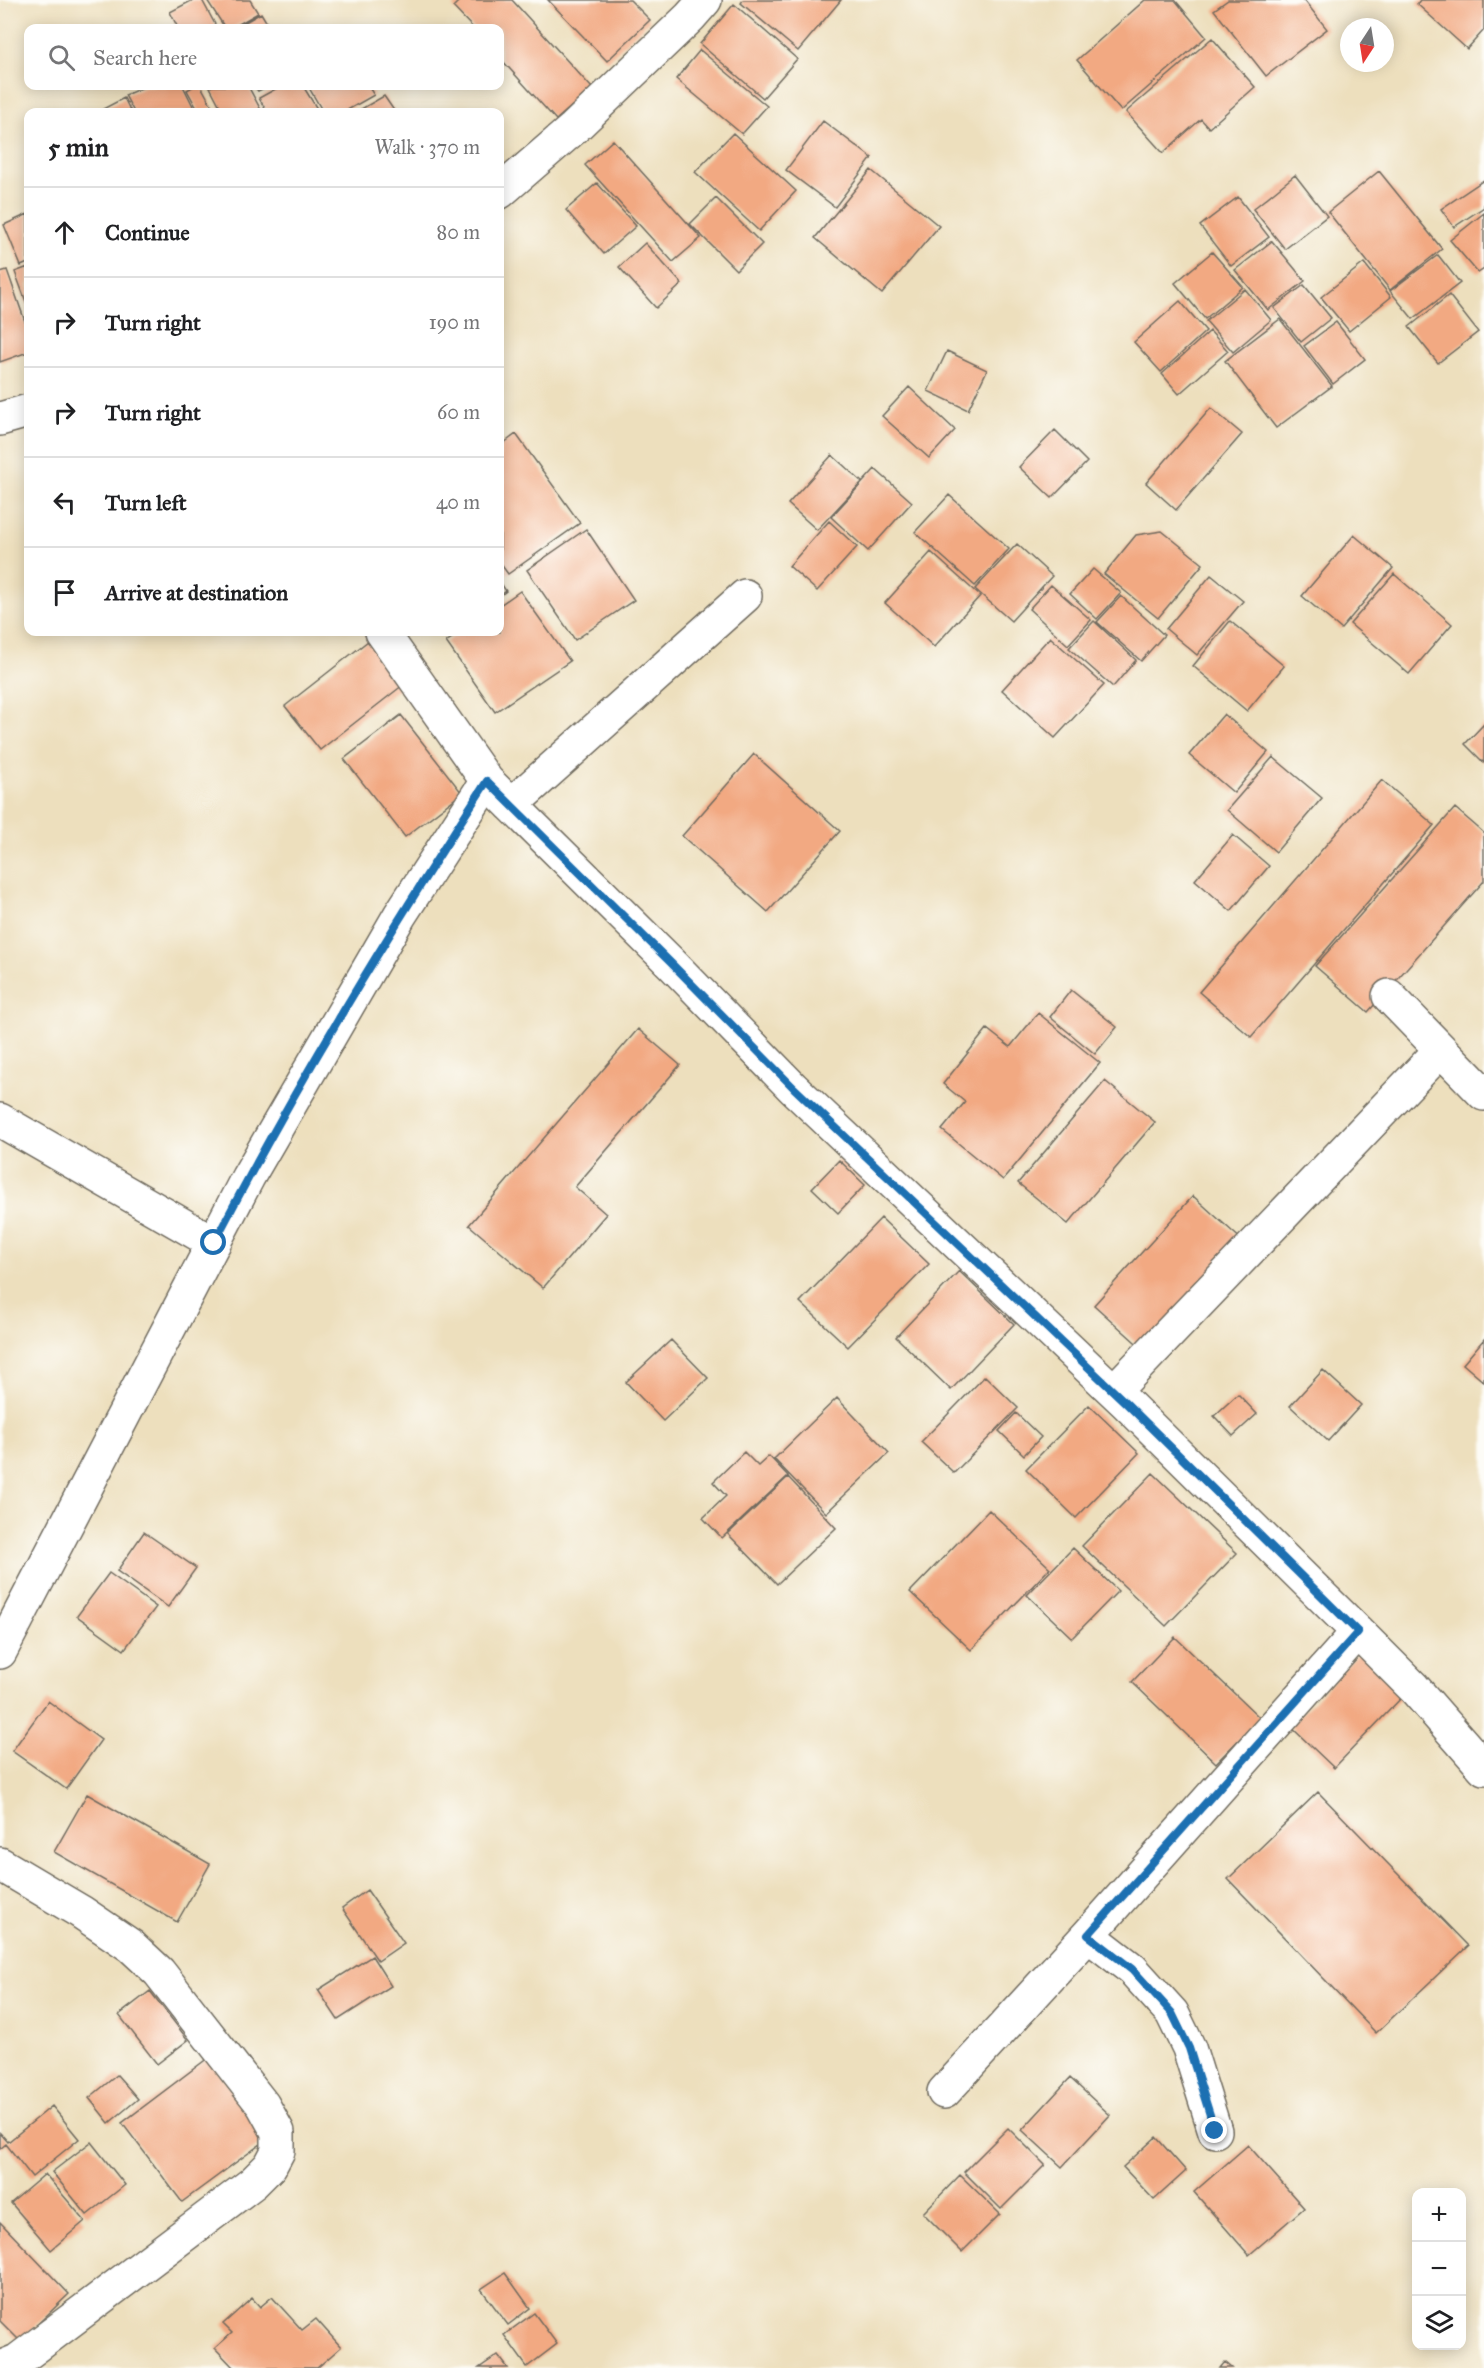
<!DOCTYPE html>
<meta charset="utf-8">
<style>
body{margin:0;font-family:"IM FELL Great Primer",serif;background:#f6f6f6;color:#202124}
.controls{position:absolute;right:18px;bottom:18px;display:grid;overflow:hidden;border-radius:12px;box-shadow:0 3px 15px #0003}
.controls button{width:54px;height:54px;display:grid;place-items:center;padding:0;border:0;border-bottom:2px solid #e0e0e0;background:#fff;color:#202124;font:30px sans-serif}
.compass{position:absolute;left:1340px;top:18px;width:54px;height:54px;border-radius:50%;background:#fff;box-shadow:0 3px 15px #0003;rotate:192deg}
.stop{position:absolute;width:18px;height:18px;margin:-14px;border:4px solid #1f6fb2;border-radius:50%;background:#fff}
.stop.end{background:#1f6fb2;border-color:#fff;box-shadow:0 2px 6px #0008}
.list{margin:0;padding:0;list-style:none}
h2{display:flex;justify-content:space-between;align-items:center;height:78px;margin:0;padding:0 24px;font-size:26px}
h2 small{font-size:20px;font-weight:400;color:#757577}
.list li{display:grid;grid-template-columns:39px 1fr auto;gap:18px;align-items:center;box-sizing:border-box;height:90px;padding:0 24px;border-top:2px solid #e0e0e0}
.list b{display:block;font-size:22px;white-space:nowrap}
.list em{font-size:20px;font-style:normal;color:#757577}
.icon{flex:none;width:33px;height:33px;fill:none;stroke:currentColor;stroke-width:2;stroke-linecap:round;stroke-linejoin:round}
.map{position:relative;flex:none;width:1484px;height:2368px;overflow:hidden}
.search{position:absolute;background:#fff;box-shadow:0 3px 15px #0003;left:24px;top:24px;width:480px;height:66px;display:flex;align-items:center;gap:15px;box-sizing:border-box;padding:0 21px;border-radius:12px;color:#757577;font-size:22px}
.panel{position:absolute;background:#fff;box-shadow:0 3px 15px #0003;left:24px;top:108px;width:480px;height:528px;border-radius:12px}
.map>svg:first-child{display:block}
.building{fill:#f2a982}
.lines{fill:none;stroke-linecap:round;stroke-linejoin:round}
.minor-casing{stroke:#6f6a5e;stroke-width:36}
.minor{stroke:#fff;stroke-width:33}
.route{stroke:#1f6fb2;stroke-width:8}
</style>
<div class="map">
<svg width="1484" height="2368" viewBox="0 0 1484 2368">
<rect width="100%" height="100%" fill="#fdfcf7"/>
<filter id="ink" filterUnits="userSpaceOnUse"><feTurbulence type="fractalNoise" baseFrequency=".0167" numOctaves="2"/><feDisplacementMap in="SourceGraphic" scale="12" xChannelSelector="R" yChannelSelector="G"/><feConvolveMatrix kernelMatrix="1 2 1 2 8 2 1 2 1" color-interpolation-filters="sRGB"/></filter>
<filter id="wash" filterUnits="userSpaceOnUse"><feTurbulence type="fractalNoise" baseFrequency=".008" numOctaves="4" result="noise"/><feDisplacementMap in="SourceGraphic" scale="24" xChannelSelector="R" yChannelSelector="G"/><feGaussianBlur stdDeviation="1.35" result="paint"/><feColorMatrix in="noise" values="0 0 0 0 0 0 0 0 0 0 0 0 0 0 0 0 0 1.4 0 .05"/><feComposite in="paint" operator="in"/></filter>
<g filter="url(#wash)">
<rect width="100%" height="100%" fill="#eddfbd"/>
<g id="blocks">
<path class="building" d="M193,0H202L217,28H178L170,12Z
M207,0H250L258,13L232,28H225Z
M460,0H512L592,88L556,120L500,58V28H473L453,7Z
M548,0H630L650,20L607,61Z
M743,0H841L798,51L741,3Z
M1145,0H1175L1206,37L1121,111L1077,60Z
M1228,0H1304L1327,29L1266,76L1214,10Z
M1420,0H1484V30L1467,49L1417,4Z
M734,4L797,59L763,98L700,44Z
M261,13L270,28H235Z
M1212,38L1255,87L1209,128L1201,119L1163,153L1126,112Z
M700,50L767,106L742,134L676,79Z
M146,86H183L196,112H134L125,95Z
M194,86H201L213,108L199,112L187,90Z
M213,86H248L262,112H223L210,87Z
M254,86H268L258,91Z
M281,86H303L319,112H267L259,98Z
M308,86H368L374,95L344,112H323Z
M384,96L395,112H356Z
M124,98L131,112H102L101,110Z
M823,121L872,158L835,207L786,170Z
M733,133L796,191L759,231L695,172Z
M613,140L701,238L673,262L585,165Z
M871,170L939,226L882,294L815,238Z
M1379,171L1442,249L1390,290L1328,212Z
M1295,175L1327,216L1285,249L1253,209Z
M1484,180V207L1454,227L1441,209Z
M597,183L636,226L604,254L566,210Z
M1238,197L1269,237L1231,266L1200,226Z
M716,198L762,244L736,270L690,224Z
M1484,213V269L1478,273L1450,240Z
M28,214V263L21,266L4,225Z
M1272,241L1305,281L1268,310L1235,270Z
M645,243L682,284L656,308L619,267Z
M1212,252L1243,287L1205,319L1175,283Z
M1438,255L1460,283L1413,319L1390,291Z
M1364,263L1391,297L1349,331L1321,297Z
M28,267V307L15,272Z
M7,270L28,330V352L0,362V272Z
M1304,285L1331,318L1301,342L1274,308Z
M1245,289L1271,320L1233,352L1206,321Z
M1449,295L1478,332L1438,363L1409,327Z
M1180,301L1206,331L1161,372L1134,342Z
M1280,319L1332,386L1276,428L1225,361Z
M1336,322L1365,359L1333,384L1304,346Z
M1210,331L1228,351L1179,394L1162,374Z
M947,351L987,370L968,410L928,391Z
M909,387L955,430L929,458L882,416Z
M1211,408L1242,434L1176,510L1146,483Z
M1055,430L1087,462L1052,498L1019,467Z
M516,434L580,523L508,574L500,563V446Z
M832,455L862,482L817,530L788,504Z
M875,469L912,502L868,551L831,517Z
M949,495L1009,549L975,586L915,532Z
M829,521L857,547L817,591L789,566Z
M586,529L634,600L575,640L527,570Z
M1162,531L1203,564L1158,618L1104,574L1136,535Z
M1354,535L1393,568L1341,629L1302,596Z
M1017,544L1052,576L1011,621L975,589Z
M931,552L980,596L934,647L885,603Z
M1093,569L1121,593L1097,619L1070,594Z
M1394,574L1452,624L1409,674L1350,624Z
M1211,575L1243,601L1197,655L1166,629Z
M500,582L506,591L500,596Z
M1051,585L1091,620L1068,645L1029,609Z
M520,591L570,661L495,712L446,642L461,632H500V605Z
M1121,596L1164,635L1141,661L1097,622Z
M1094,621L1136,660L1113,687L1069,648Z
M1230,621L1284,666L1247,711L1193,666Z
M1050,637L1104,685L1055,738L1002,690Z
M368,641L403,685L320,750L285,706Z
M1224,714L1268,752L1234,793L1189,755Z
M401,715L462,793L405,837L344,759Z
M1484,724V763L1465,744Z
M754,754L840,831L768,912L682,836Z
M1273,757L1322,798L1276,852L1227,810Z
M1382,780L1434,825L1251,1037L1199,992Z
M1455,808L1484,833V881L1368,1012L1315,966Z
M1233,835L1269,866L1231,911L1195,880Z
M1071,990L1117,1027L1095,1054L1050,1017Z
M1038,1013L1100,1063L1003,1180L942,1130L965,1102L943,1084L987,1029L1010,1047Z
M638,1029L680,1065L575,1187L606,1214L543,1288L469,1225Z
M1105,1081L1155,1122L1068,1224L1018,1183Z
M839,1160L865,1185L838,1213L812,1188Z
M1193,1196L1244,1242L1145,1351L1094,1305Z
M881,1218L929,1264L848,1347L800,1302Z
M959,1271L1014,1324L951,1390L896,1337Z
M1484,1339V1382L1463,1364Z
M671,1340L708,1378L663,1421L626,1382Z
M1323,1370L1361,1405L1328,1441L1290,1406Z
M985,1376L1018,1408L954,1473L921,1442Z
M1238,1394L1257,1414L1233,1436L1214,1416Z
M837,1398L889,1453L826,1513L774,1459Z
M1089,1405L1139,1453L1076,1518L1026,1469Z
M1016,1413L1041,1437L1024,1455L999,1431Z
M744,1452L758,1466L769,1456L788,1476L722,1538L703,1518L726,1496L713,1482Z
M1153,1473L1237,1553L1166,1626L1082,1546Z
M788,1477L836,1528L777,1584L728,1534Z
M989,1510L1050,1568L971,1650L910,1592Z
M144,1532L196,1568L168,1607L117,1571Z
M1073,1548L1118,1591L1072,1638L1027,1595Z
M109,1573L156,1607L124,1650L77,1616Z
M1175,1637L1260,1718L1216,1763L1132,1682Z
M1361,1651L1406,1693L1334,1768L1290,1726Z
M48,1701L101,1740L66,1789L12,1751Z
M1318,1792L1468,1946L1376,2033L1228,1879Z
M87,1794L210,1864L177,1922L54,1852Z
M367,1890L404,1943L378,1961L342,1908Z
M372,1956L391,1986L338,2020L318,1990Z
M150,1991L188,2040L157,2064L119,2015Z
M208,2058L269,2138L182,2202L122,2123Z
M117,2075L138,2099L109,2123L89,2098Z
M1070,2078L1110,2115L1062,2167L1022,2130Z
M52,2106L79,2139L32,2177L6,2144L0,2149V2133L8,2142Z
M1008,2128L1045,2165L1001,2209L964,2172Z
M1156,2137L1186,2171L1154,2200L1123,2167Z
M91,2142L125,2185L87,2215L52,2172Z
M1248,2145L1304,2208L1249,2255L1194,2192Z
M45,2174L85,2221L51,2250L11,2203Z
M960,2175L1000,2214L962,2252L923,2213Z
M0,2222L69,2294L20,2341L0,2321Z
M505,2273L530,2308L508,2325L481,2289Z
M272,2297L302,2330L316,2319L341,2347L317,2368H234L215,2348L232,2333L223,2324L252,2298L260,2307Z
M534,2313L557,2344L527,2367L504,2335Z
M498,2355L508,2368H479Z
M1225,2362L1232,2368H1220Z"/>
</g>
</g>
<g filter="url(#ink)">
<use href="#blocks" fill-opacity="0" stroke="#6f6a5e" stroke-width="1.5"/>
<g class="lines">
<g class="minor-casing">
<path id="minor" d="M500,192L574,128L690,17L705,0
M0,419L28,411
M382,632L487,781L671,963L793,1088L1126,1403L1358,1632L1414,1688L1484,1768
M511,805L745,596
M1389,996L1484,1094
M0,1120L214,1243
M1114,1391L1441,1050
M0,1652L248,1177L400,915L487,781
M0,1864L81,1912L131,1946L159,1972L263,2105L278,2132V2151L270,2166L253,2183L17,2361L0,2368
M1088,1935L1132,1969L1172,2013L1189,2048L1215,2131
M944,2092L1088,1935L1358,1632"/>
</g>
<use href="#minor" class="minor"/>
</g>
</g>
<g class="lines" filter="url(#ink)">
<path class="route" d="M214,1243C296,1084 390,931 487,781L671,963L794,1088L1126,1403L1358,1632L1088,1935L1132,1969L1172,2013L1189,2048L1215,2131"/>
</g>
</svg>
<div class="controls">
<button>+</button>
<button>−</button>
<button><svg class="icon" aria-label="layers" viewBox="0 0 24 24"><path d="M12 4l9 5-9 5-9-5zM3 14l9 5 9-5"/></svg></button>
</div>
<svg class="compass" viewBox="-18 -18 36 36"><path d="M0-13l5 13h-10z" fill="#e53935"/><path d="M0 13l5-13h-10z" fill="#757577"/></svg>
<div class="stop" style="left:214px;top:1243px"></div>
<div class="stop end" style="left:1215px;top:2131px"></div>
<div class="search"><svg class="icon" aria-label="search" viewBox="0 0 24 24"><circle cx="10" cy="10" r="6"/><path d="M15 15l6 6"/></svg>Search here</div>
<section class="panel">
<h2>5 min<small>Walk · 370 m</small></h2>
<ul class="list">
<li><svg class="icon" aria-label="ahead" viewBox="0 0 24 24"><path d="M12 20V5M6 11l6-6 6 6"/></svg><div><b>Continue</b></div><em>80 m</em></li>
<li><svg class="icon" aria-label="right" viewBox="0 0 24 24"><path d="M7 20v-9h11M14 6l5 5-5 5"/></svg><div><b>Turn right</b></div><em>190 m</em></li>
<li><svg class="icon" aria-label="right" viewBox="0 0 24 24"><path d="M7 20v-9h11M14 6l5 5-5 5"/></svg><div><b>Turn right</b></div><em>60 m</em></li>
<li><svg class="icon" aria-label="left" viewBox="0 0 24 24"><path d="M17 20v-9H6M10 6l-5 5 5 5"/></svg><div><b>Turn left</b></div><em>40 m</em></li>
<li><svg class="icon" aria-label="arrive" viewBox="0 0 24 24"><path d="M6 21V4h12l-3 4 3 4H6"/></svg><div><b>Arrive at destination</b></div></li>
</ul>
</section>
</div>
